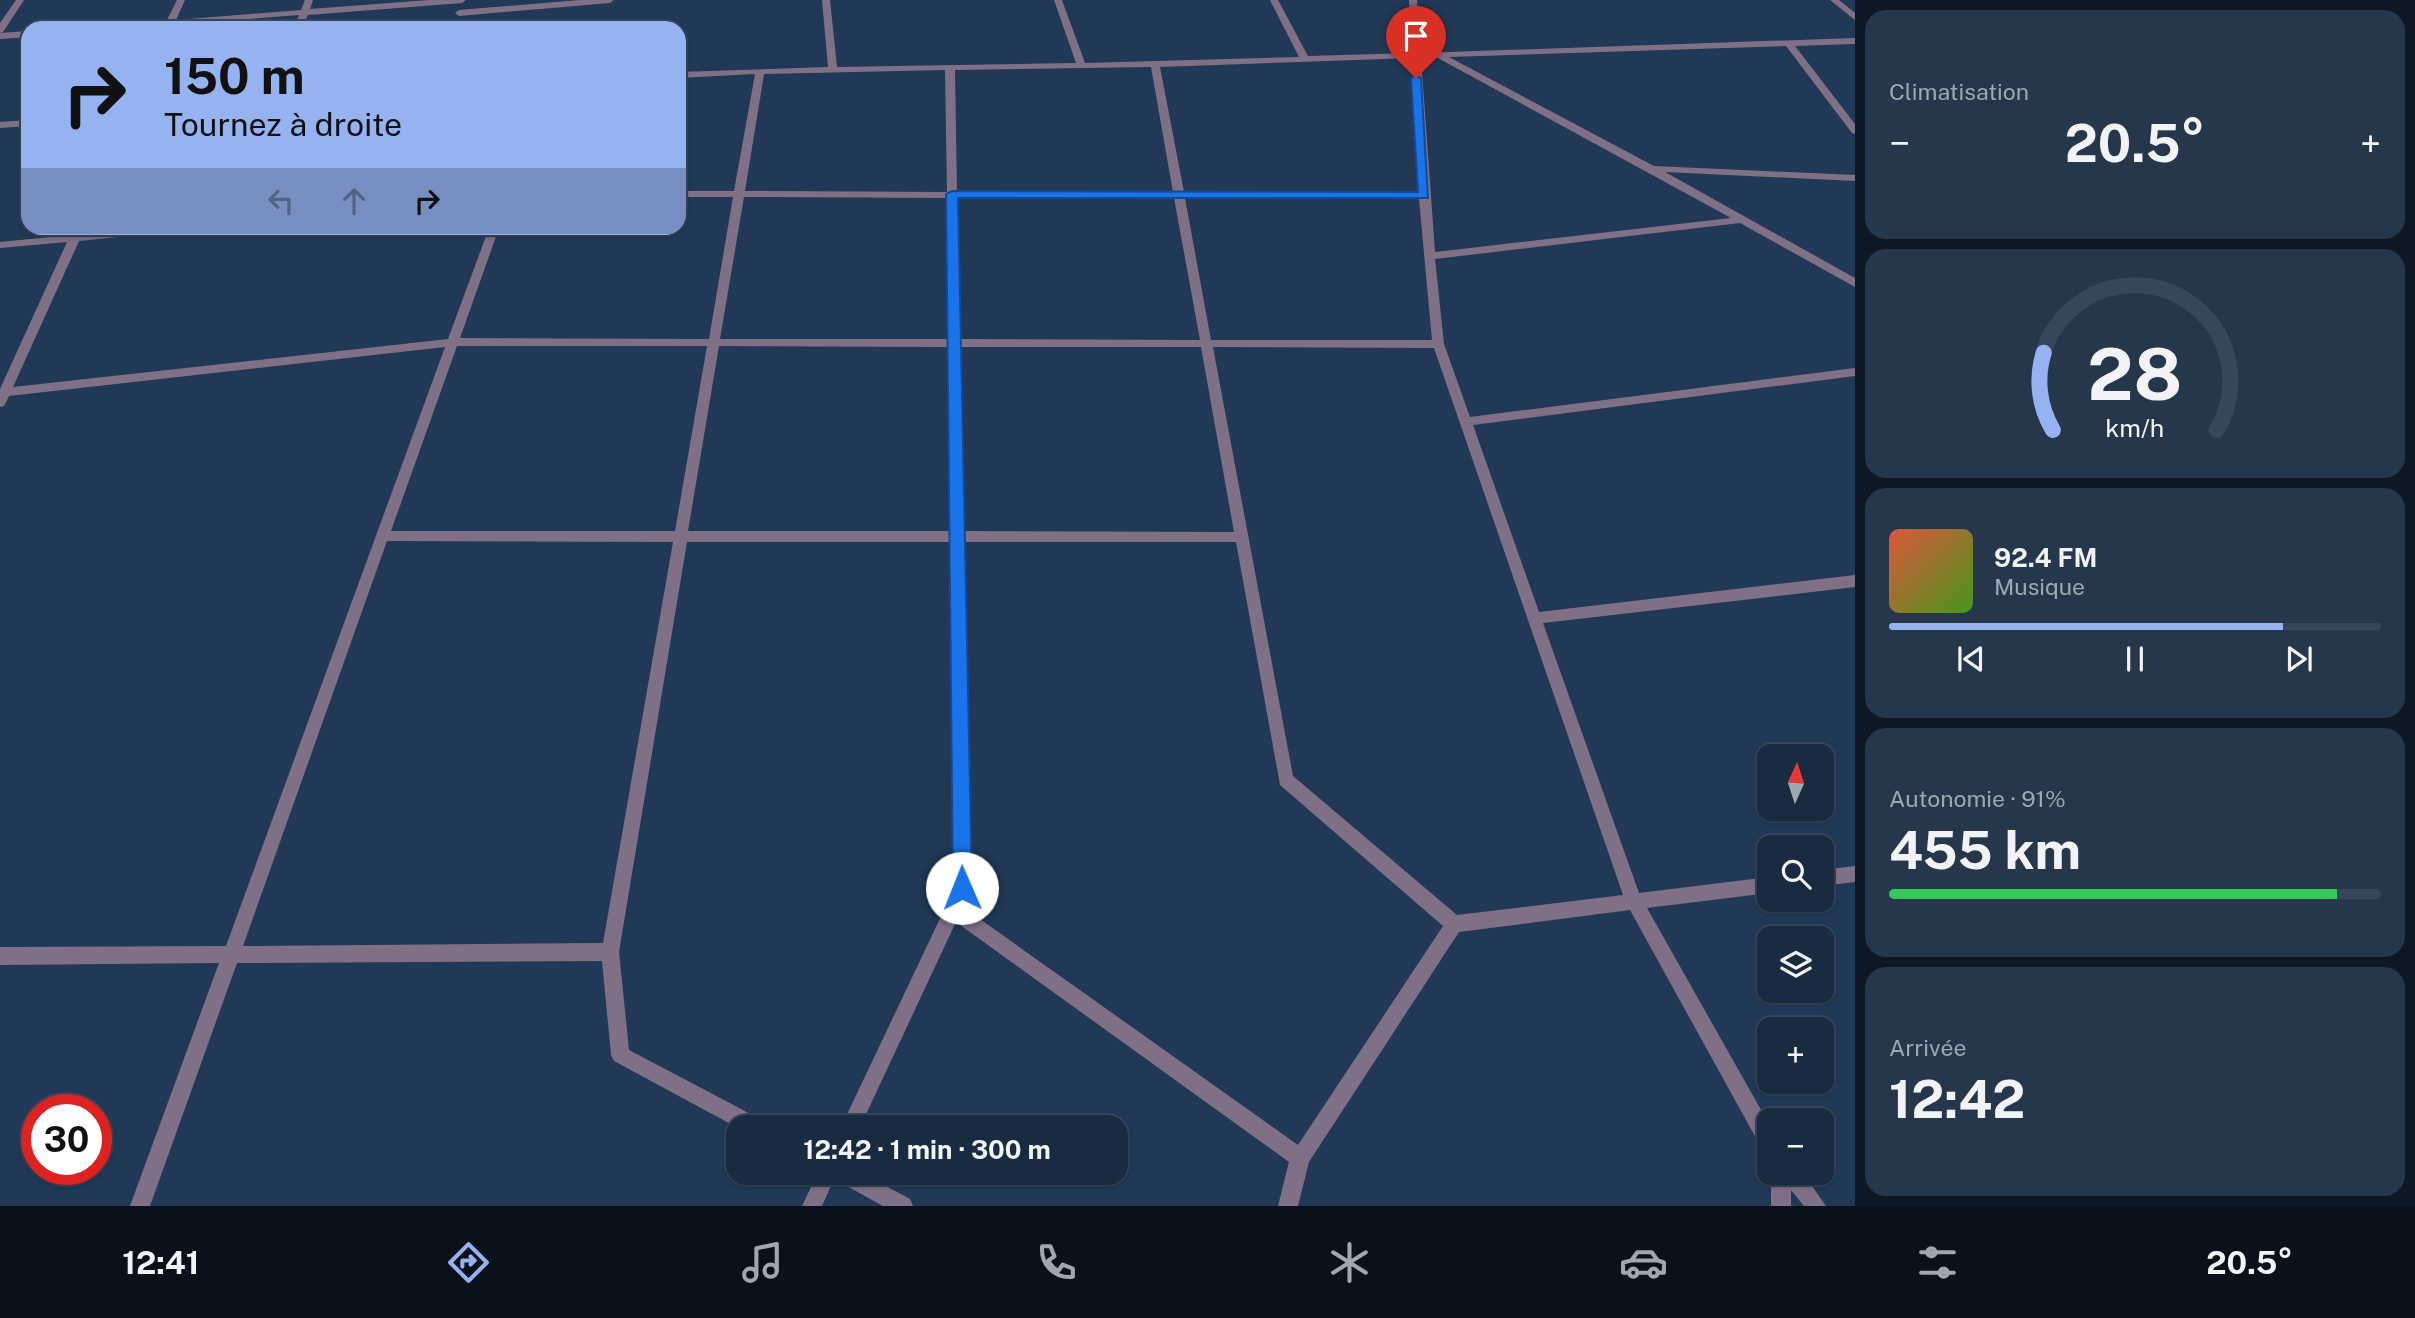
<!DOCTYPE html>
<html lang="fr">
<meta charset="utf-8">
<style>
:root{--surface:#192b41;--page:#26374c;--text:#f1f3f6;--muted:#9fa7b1;--line:#37475a;--accent:#95b2f1}
body{margin:0;font-family:"Public Sans",sans-serif;background:var(--page);color:var(--text);height:100vh;display:flex;flex-direction:column;font-size:26px;white-space:nowrap}
*{box-sizing:border-box;margin:0}
p{font-size:23px;color:var(--muted)}
.icon{flex:none;width:38px;height:38px;fill:none;stroke:currentColor;stroke-width:2;stroke-linecap:round;stroke-linejoin:round}
.map{position:relative;flex:1;overflow:hidden}
.side{display:flex;flex-direction:column;gap:10px;padding:10px;background:#0e1824;width:560px}
.side>*{flex:none}
.banner{position:absolute;left:21px;top:21px;width:665px;height:214px;border-radius:21px;box-shadow:0 2px 5px #0004,0 0 0 2px var(--line);background:#95b2f1;color:#111;overflow:hidden}
.needle{width:46px;rotate:3deg}
.buttons{position:absolute;left:1757px;top:744px;display:grid;gap:14px}
.buttons a{display:grid;place-items:center;width:77px;height:77px;border-radius:14px;background:var(--surface);box-shadow:0 2px 5px #0004,0 0 0 2px var(--line);font-size:35px}
.speed{position:absolute;left:21px;top:1094px;display:flex;gap:14px;font-size:35px;font-weight:700;text-align:center}
.speed>*{display:grid;place-content:center;width:91px;height:91px;border-radius:50%;background:var(--surface);box-shadow:0 2px 5px #0004,0 0 0 2px var(--line);line-height:1}
.speed .limit{border:10px solid #d22;background:#fff;color:#111}
.pin{position:absolute;display:grid;place-items:center;width:60px;height:60px;color:#fff;margin:-72px -30px;border-radius:50% 50% 50% 0;rotate:-45deg;box-shadow:0 0 7px #0007}
.pin .icon{rotate:45deg}
.me{position:absolute;width:77px;margin:-38px;rotate:359deg;stroke-linejoin:round;filter:drop-shadow(0 0 5px #0008)}
.turn{display:flex;align-items:center;gap:24px;height:147px;padding:0 28px;font-size:32px}
.turn .icon{width:91px;height:91px;stroke-width:2.5}
.turn b{display:block;font-size:49px;line-height:60px}
.lanes{display:flex;align-items:center;height:66px;padding:0 28px;background:#0003;justify-content:center;gap:35px;direction:ltr}
.lanes .off{opacity:.35}
.big{font-size:52px;font-weight:700;line-height:1.1}
.side .widget{flex:1;display:flex;flex-direction:column;justify-content:center;gap:10px;min-width:0;padding:0 24px;border-radius:21px;background:var(--page)}
.side .dial{align-items:center;gap:0}
.dial svg{height:182px;overflow:visible;fill:none;stroke:var(--line);stroke-width:7;stroke-linecap:round;text-anchor:middle}
.dial text{fill:var(--text);stroke:none}
.song{display:flex;align-items:center;gap:21px}
.cover{width:84px;height:84px;border-radius:10px;background:linear-gradient(135deg,hsl(10 70% 55%),hsl(100 70% 35%))}
.played{height:7px;border-radius:4px;background:linear-gradient(90deg,var(--accent) 80%,var(--line) 80%)}
.keys{display:flex;justify-content:space-around;direction:ltr}
.heat{display:flex;justify-content:space-between;align-items:center;font-size:38px;direction:ltr}
.charge{height:10px;border-radius:5px;background:linear-gradient(90deg,#34c759 91%,var(--line) 0)}
.trip{position:absolute;left:726px;top:1115px;width:402px;height:70px;border-radius:21px;background:var(--surface);box-shadow:0 2px 5px #0004,0 0 0 2px var(--line);font-weight:700;line-height:70px;text-align:center}
.tabs{display:flex;height:112px;justify-content:space-around;align-items:center;background:#0a111a;color:var(--muted)}
.tabs .icon{width:49px;height:49px}
.tabs .current{color:var(--accent)}
.tabs b{font-size:32px;color:var(--text)}
main{display:flex;flex:1;min-height:0}
.map>svg:first-child{display:block}
.lines{fill:none;stroke-linecap:round;stroke-linejoin:round}
.minor{fill:#7f7086;fill-rule:evenodd}
.route{fill:#1a73e8;stroke:#114b97;stroke-width:2}
</style>
<main>
<div class="map">
<svg width="1855" height="1206" viewBox="0 0 1855 1206">
<rect width="100%" height="100%" fill="#213957"/>
<g class="lines">
<!-- minor -->
<g class="minor">
<polygon points="16,0 24,0 3,32 0,33 0,23"/>
<polygon points="177,0 185,0 176,20 301,10 305,0 313,0 310,9 429,0 466,0 462,3 308,15 302,28 294,28 299,15 173,25 172,28 164,28 164,26 99,28 103,25 167,20"/>
<polygon points="580,0 614,0 610,3 459,16 455,13 459,10"/>
<path d="M 822,0 L 830,0 L 837,67 L 1076,63 L 1054,0 L 1062,0 L 1085,63 L 1299,57 L 1270,0 L 1278,0 L 1308,56 L 1411,53 L 1409,0 L 1417,0 L 1420,53 L 1855,38 L 1855,44 L 1795,46 L 1855,124 L 1855,134 L 1852,133 L 1786,46 L 1449,57 L 1654,166 L 1855,175 L 1855,181 L 1665,172 L 1855,278 L 1855,287 L 1740,223 L 1435,259 L 1444,344 L 1470,417 L 1855,368 L 1855,376 L 1473,425 L 1539,612 L 1855,575 L 1855,587 L 1543,623 L 1639,893 L 1769,877 L 1769,893 L 1647,908 L 1769,1124 L 1769,1151 L 1762,1149 L 1630,910 L 1459,932 L 1309,1162 L 1298,1206 L 1278,1206 L 1289,1162 L 956,922 L 860,1127 L 841,1127 L 955,887 L 951,542 L 687,542 L 619,952 L 629,1050 L 762,1120 L 764,1127 L 738,1128 L 614,1061 L 611,1055 L 602,961 L 237,963 L 150,1206 L 130,1206 L 219,963 L 0,965 L 0,947 L 226,946 L 445,347 L 9,396 L 4,406 L 0,407 L 0,389 L 67,242 L 0,248 L 0,242 L 71,235 L 74,228 L 84,228 L 82,234 L 147,228 L 181,228 L 176,231 L 79,241 L 13,387 L 448,339 L 489,228 L 499,228 L 460,338 L 709,339 L 733,197 L 679,197 L 679,191 L 734,191 L 755,74 L 679,78 L 679,72 L 828,67 ZM 1436,57 L 1731,218 L 1435,252 L 1421,58 ZM 1412,58 L 1419,193 L 1184,192 L 1160,67 ZM 1151,67 L 1173,192 L 957,192 L 955,70 ZM 945,70 L 947,192 L 745,191 L 764,74 ZM 744,197 L 947,198 L 949,339 L 720,339 ZM 957,198 L 1174,198 L 1200,340 L 960,339 ZM 1185,198 L 1419,199 L 1432,340 L 1211,340 ZM 457,346 L 707,346 L 675,531 L 391,531 ZM 719,346 L 949,347 L 951,531 L 688,531 ZM 960,347 L 1201,347 L 1234,532 L 964,531 ZM 1213,347 L 1434,348 L 1623,895 L 1457,915 L 1293,776 ZM 387,541 L 673,542 L 603,943 L 243,946 ZM 964,542 L 1236,542 L 1280,785 L 1443,926 L 1298,1145 L 963,907 L 971,888 Z"/>
<polygon points="1830,0 1839,0 1855,13 1855,20"/>
<polygon points="28,31 28,37 0,39 0,33"/>
<polygon points="28,120 28,126 0,128 0,122"/>
<polygon points="1855,866 1855,882 1822,886 1822,870"/>
<polygon points="818,1172 860,1172 910,1199 913,1206 883,1206 834,1179 822,1206 802,1206"/>
<polygon points="1771,1172 1802,1172 1826,1206 1804,1206 1791,1190 1791,1206 1771,1206"/>
</g>
</g>
<!-- route -->
<polygon class="route" points="1416,75 1421,78 1428,198 958,198 972,888 969,894 962,897 956,894 953,888 946,194 952,191 1418,192 1411,78"/>
</svg>
<div class="buttons">
<a><svg class="needle" viewBox="-14 -14 28 28"><path d="M0-13l5 13h-10z" fill="#e53935"/><path d="M0 13l5-13h-10z" fill="#9fa7b1"/></svg></a>
<a><svg class="icon" aria-label="search" viewBox="0 0 24 24"><circle cx="10" cy="10" r="6"/><path d="M15 15l6 6"/></svg></a>
<a><svg class="icon" aria-label="layers" viewBox="0 0 24 24"><path d="M12 4l9 5-9 5-9-5zM3 14l9 5 9-5"/></svg></a>
<a>+</a>
<a>−</a>
</div>
<div class="speed"><div class="limit">30</div></div>
<div class="pin" style="left:1416px;top:78px;background:#d93025"><svg class="icon" aria-label="arrive" viewBox="0 0 24 24"><path d="M6 21V4h12l-3 4 3 4H6"/></svg></div>
<svg class="me" style="left:962px;top:888px" viewBox="-20 -20 40 40"><circle r="19" fill="#fff"/><path d="M0-13L10 11 0 6-10 11z" fill="#1a73e8"/></svg>
<div class="trip">12:42 · 1 min · 300 m</div>
<div class="banner">
<div class="turn"><svg class="icon" aria-label="right" viewBox="0 0 24 24"><path d="M7 20v-9h11M14 6l5 5-5 5"/></svg><div><b>150 m</b>Tournez à droite</div></div>
<div class="lanes"><svg class="icon off" aria-label="left" viewBox="0 0 24 24"><path d="M17 20v-9H6M10 6l-5 5 5 5"/></svg><svg class="icon off" aria-label="ahead" viewBox="0 0 24 24"><path d="M12 20V5M6 11l6-6 6 6"/></svg><svg class="icon" aria-label="right" viewBox="0 0 24 24"><path d="M7 20v-9h11M14 6l5 5-5 5"/></svg></div>
</div>
</div>
<section class="side">
<div class="widget"><p>Climatisation</p>
<div class="heat"><a>−</a><b class="big">20.5°</b><a>+</a></div>
</div>
<div class="widget dial"><svg viewBox="0 0 100 80">
<path d="M14 69A42 42 0 1 1 86 69"/>
<path d="M14 69A42 42 0 0 1 10 35" stroke="#95b2f1"/>
<text x="50" y="56" font-size="32" font-weight="700">28</text>
<text x="50" y="72" font-size="11">km/h</text>
</svg></div>
<div class="widget">
<div class="song"><i class="cover"></i><div><b>92.4 FM</b><p>Musique</p></div></div>
<div class="played"></div>
<div class="keys"><svg class="icon" aria-label="previous" viewBox="0 0 24 24"><path d="M18 5L8 12l10 7zM5 5v14"/></svg><svg class="icon" aria-label="pause" viewBox="0 0 24 24"><path d="M8 5v14M16 5v14"/></svg><svg class="icon" aria-label="next" viewBox="0 0 24 24"><path d="M6 5l10 7-10 7zM19 5v14"/></svg></div>
</div>
<div class="widget"><p>Autonomie · 91%</p><b class="big">455 km</b><div class="charge"></div></div>
<div class="widget"><p>Arrivée</p><b class="big">12:42</b></div>
</section>
</main>
<nav class="tabs">
<b>12:41</b>
<svg class="icon current" aria-label="directions" viewBox="0 0 24 24"><path d="M12 3l9 9-9 9-9-9zM9 14v-3h6M13 9l2 2-2 2"/></svg>
<svg class="icon" aria-label="music" viewBox="0 0 24 24"><path d="M9 18V5l10-2v13"/><circle cx="6" cy="18" r="3"/><circle cx="16" cy="16" r="3"/></svg>
<svg class="icon" aria-label="phone" viewBox="0 0 24 24"><path d="M5 4h4l2 5-3 2q2 4 5 5l2-3 5 2v4C11 20 4 13 5 4z"/></svg>
<svg class="icon" aria-label="climate" viewBox="0 0 24 24"><path d="M12 3v18M4 7l16 10M4 17L20 7"/></svg>
<svg class="icon" aria-label="car" viewBox="0 0 24 24"><path d="M5 17H2v-5l4-1 3-4h7l3 4 3 1v5h-3M9 17h6M6 11h13"/><circle cx="7" cy="17" r="2"/><circle cx="17" cy="17" r="2"/></svg>
<svg class="icon" aria-label="filters" viewBox="0 0 24 24"><path d="M4 7h16M4 17h16"/><circle cx="9" cy="7" r="2"/><circle cx="15" cy="17" r="2"/></svg>
<b>20.5°</b>
</nav>
